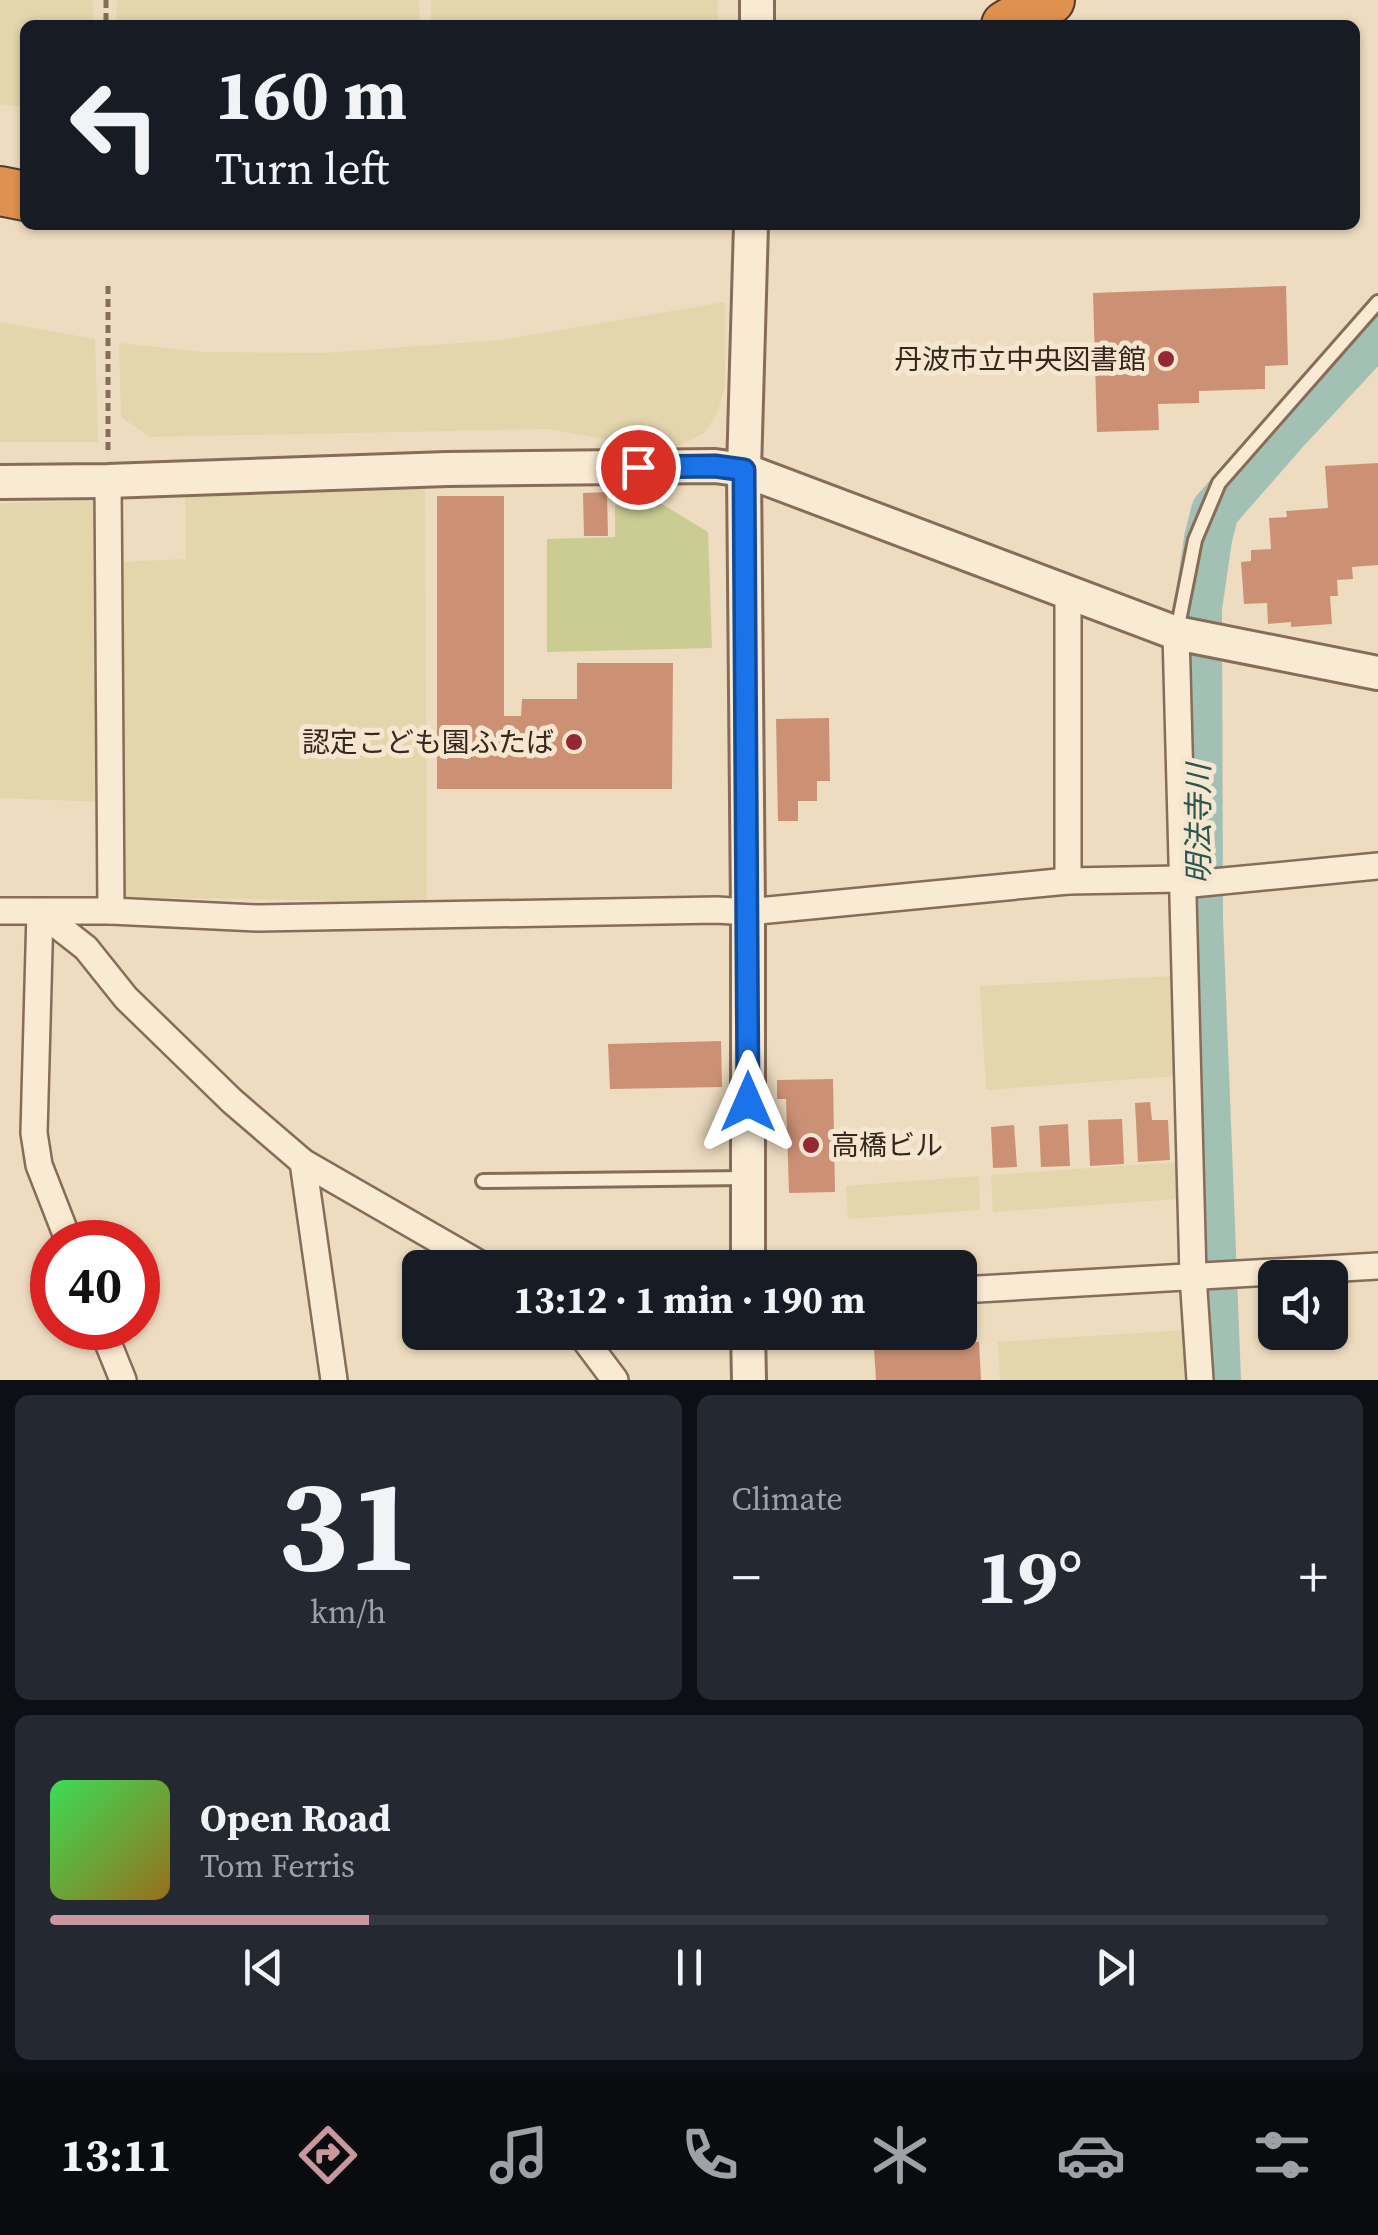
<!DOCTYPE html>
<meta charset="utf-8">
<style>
:root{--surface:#171b24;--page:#242831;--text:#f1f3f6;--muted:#9ea1a6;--line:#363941;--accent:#c8989e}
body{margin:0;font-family:"Source Serif 4","Noto Sans JP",serif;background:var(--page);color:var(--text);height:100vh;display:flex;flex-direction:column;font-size:38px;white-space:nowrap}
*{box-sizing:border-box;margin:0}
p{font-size:32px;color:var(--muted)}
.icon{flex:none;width:55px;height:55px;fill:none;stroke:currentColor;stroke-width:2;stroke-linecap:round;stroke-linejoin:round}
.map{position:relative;height:1380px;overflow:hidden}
.details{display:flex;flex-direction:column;gap:15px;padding:15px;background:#0d0f14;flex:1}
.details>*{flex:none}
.top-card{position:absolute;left:20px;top:20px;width:1340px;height:210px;border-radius:15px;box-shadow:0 2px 8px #0004;background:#171b24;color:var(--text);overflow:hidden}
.fabs{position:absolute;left:1258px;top:1260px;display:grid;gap:20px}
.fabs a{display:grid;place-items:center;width:90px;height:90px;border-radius:15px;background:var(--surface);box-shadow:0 2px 8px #0004;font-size:50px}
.speed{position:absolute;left:30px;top:1220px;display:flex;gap:20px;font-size:50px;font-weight:700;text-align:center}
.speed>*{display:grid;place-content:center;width:130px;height:130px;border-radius:50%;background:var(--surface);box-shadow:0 2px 8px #0004;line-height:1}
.speed .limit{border:15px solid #d22;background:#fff;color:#111}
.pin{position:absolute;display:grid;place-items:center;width:85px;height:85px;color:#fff;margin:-42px;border:5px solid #fff;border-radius:50%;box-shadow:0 2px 10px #0007}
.me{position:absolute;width:110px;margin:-55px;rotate:0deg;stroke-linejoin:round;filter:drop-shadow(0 0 8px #0008)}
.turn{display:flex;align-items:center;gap:35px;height:210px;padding:0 30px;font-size:45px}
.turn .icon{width:130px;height:130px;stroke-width:2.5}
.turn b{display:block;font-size:70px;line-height:85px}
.big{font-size:75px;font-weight:700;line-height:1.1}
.details .card{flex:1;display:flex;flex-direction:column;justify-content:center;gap:15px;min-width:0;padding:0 35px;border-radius:15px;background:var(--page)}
.details .dial{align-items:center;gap:0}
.dial b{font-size:130px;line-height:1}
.song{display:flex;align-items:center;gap:30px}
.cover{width:120px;height:120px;border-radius:15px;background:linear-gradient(135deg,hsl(130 70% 55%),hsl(40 70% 35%))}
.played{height:10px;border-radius:5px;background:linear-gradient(90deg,var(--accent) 25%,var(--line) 25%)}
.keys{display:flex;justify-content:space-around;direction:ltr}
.heat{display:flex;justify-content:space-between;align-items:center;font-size:55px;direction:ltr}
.details .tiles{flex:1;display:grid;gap:15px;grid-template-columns:1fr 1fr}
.card:last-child{grid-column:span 2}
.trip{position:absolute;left:402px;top:1250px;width:575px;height:100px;border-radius:15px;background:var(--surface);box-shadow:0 2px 8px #0004;font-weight:700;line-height:100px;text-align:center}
.tabs{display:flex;height:160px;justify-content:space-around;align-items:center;background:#090b0e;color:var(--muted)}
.tabs .icon{width:70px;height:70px}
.tabs .on{color:var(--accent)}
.tabs b{font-size:45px;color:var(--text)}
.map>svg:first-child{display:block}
.farmland{fill:#e3d6ad}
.green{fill:#cacc94}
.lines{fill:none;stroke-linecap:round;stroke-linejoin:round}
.river{stroke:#a3c0b5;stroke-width:48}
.building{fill:#cc9175}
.service-casing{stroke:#876c58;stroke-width:18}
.minor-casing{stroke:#876c58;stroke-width:30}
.tertiary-casing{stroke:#876c58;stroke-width:38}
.motorway-casing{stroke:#543b2c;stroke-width:52}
.path{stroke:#876c58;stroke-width:5;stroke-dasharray:8 5;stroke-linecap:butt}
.service{stroke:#f9ead3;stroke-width:12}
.minor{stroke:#f9ead3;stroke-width:25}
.tertiary{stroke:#f9ead3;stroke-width:32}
.motorway{stroke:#df924f;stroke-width:48}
.route-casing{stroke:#114b97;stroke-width:25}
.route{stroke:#1a73e8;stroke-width:18}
.poi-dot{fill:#962833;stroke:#f5e7cf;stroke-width:4}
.labels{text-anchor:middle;stroke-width:10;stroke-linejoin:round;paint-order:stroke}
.poi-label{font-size:28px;fill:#36261c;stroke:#f5e7cf;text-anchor:end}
.water-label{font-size:30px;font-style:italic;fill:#2b564f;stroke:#f5e7cf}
</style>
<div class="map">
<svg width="1378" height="1380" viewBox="0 0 1378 1380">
<rect width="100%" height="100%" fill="#eedcc0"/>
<!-- farmland -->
<g class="farmland">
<polygon points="0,0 93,0 93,25 25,25 25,108 0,104"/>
<polygon points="117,0 419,0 420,25 116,25"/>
<polygon points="431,0 718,0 717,25 431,25"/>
<polygon points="725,302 725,386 717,414 704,433 679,446 634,445 548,429 150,437 121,417 119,343 205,352 324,353 500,340"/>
<polygon points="0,322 95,339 98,442 0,442"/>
<polygon points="425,485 427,902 121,897 119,562 186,559 185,494"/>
<polygon points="100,501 104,802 0,798 0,503"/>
<polygon points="1174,976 1176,1076 986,1090 980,986"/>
<polygon points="1177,1162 1179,1199 993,1212 991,1175"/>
<polygon points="979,1176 980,1210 848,1219 846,1186"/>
<polygon points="1186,1330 1189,1380 1000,1380 998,1342"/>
</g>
<!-- green -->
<polygon class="green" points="662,504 708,532 712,648 547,652 547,539 615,537 615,505"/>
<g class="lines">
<!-- river -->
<polyline class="river" points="1217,1380 1199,919 1198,608 1208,539 1215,511 1285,431 1378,331"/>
</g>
<!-- building -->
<g class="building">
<polygon points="1286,286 1288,365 1265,366 1265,389 1199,391 1199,403 1158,404 1159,430 1097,432 1093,293"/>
<polygon points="1378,463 1378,565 1352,567 1353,579 1337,580 1338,596 1330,596 1332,624 1291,627 1291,622 1268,624 1267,603 1244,604 1241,562 1251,561 1251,550 1271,549 1269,518 1287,517 1286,511 1328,508 1325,466"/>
<polygon points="607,492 608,536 584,536 583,493"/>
<polygon points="437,496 504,496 504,716 521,716 522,699 577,699 577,663 673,663 672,789 437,789"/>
<polygon points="829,718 830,781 817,781 817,801 798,801 798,821 778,821 776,719"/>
<polygon points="721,1041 722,1087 610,1089 608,1044"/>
<polygon points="833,1079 835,1192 789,1193 786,1099 777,1099 777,1080"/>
<polygon points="1150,1102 1152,1120 1168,1120 1170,1160 1138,1162 1135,1103"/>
<polygon points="1122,1119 1124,1164 1090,1166 1088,1120"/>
<polygon points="1068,1124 1070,1166 1041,1167 1039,1126"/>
<polygon points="1014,1125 1017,1167 993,1168 991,1127"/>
<polygon points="979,1342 981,1380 876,1380 874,1348"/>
</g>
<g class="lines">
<!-- service casing -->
<g class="service-casing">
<g id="service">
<polyline points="1177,631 1195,540 1219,483 1378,302"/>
<polyline points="483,1181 745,1178"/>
</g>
</g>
<!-- minor casing -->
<g class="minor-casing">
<g id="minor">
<polyline points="108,481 111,911 258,918 717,910 748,912 1068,881 1181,879 1192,884 1378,866"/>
<polyline points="1068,594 1068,881"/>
<polyline points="1176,633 1193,1276 1200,1380"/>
<polyline points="0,911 111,911"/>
<polyline points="40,912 86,948 126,998 232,1101 303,1162 487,1268"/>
<polyline points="40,912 34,1133 39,1165 69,1242"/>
<polyline points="303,1162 334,1380"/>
<polyline points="960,1290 1378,1266"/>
<polyline points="102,1328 123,1380"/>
<polyline points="579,1332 615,1380"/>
</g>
</g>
<!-- tertiary casing -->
<g class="tertiary-casing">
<g id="tertiary">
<polyline points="757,25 757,0"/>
<polyline points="0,482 108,481 447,469 715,466 744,470 1176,633 1378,673"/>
<polyline points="748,1268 748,912 744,470 751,225"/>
<polyline points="748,1332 749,1380"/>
</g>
</g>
<!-- motorway casing -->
<g class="motorway-casing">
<g id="motorway">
<polyline points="1006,25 1050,0"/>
<polyline points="0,191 25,196"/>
</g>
</g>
<!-- path -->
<g class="path">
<polyline points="106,0 106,25"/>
<polyline points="108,286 108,453"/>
</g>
<!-- service -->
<use href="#service" class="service"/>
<!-- minor -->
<use href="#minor" class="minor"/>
<!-- tertiary -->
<use href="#tertiary" class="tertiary"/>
<!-- motorway -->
<use href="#motorway" class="motorway"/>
</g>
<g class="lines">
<!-- route casing -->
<g class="route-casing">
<polyline id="route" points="638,467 715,466 744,470 748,1102"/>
</g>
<!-- route -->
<use href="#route" class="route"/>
</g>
<!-- markers -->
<g class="poi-dot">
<circle cx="1166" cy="359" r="10"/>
<circle cx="574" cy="742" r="10"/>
<circle cx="811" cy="1145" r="10"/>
</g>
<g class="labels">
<!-- poi labels -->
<g class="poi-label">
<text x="1146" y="369">丹波市立中央図書館</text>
<text x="554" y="752">認定こども園ふたば</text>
<text x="831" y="1155" text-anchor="start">高橋ビル</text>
</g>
<!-- water labels -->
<g class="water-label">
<text transform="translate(1199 824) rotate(-90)" y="10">明法寺川</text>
</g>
</g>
</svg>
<div class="fabs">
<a><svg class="icon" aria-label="sound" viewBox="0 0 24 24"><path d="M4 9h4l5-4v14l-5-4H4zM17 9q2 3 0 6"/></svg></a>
</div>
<div class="speed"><div class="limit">40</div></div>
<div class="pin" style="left:638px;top:467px;background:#d93025"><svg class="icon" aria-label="arrive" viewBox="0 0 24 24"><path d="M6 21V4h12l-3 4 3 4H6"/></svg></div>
<svg class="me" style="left:748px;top:1102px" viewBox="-20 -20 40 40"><path d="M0-17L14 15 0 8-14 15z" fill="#1a73e8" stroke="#fff" stroke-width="4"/></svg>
<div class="trip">13:12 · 1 min · 190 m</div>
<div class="top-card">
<div class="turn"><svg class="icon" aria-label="left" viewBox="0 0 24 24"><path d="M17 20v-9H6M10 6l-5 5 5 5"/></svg><div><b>160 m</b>Turn left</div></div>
</div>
</div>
<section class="details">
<div class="tiles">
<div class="card dial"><b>31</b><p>km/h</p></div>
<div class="card"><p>Climate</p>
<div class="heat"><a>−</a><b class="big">19°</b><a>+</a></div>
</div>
<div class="card">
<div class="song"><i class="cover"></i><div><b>Open Road</b><p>Tom Ferris</p></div></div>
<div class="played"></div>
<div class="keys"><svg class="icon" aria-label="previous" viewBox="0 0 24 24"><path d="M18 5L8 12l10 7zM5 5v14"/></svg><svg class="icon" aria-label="pause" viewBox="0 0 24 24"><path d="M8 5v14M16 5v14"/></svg><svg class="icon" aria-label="next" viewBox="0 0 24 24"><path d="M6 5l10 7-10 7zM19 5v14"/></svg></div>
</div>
</div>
</section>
<nav class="tabs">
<b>13:11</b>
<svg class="icon on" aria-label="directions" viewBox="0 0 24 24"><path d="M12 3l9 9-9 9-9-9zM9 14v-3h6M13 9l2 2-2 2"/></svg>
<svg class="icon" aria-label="music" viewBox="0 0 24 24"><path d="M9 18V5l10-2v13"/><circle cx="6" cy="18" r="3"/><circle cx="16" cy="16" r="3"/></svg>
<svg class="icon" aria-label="phone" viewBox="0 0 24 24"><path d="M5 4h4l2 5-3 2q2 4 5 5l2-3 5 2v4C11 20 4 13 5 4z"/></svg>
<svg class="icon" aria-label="climate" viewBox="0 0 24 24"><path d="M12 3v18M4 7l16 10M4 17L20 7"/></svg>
<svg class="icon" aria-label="car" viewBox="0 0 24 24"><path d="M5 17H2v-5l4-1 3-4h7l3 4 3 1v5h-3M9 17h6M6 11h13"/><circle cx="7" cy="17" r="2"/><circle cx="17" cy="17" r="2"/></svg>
<svg class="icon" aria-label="filters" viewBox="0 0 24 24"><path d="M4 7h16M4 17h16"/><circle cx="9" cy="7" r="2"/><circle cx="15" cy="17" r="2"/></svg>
</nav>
